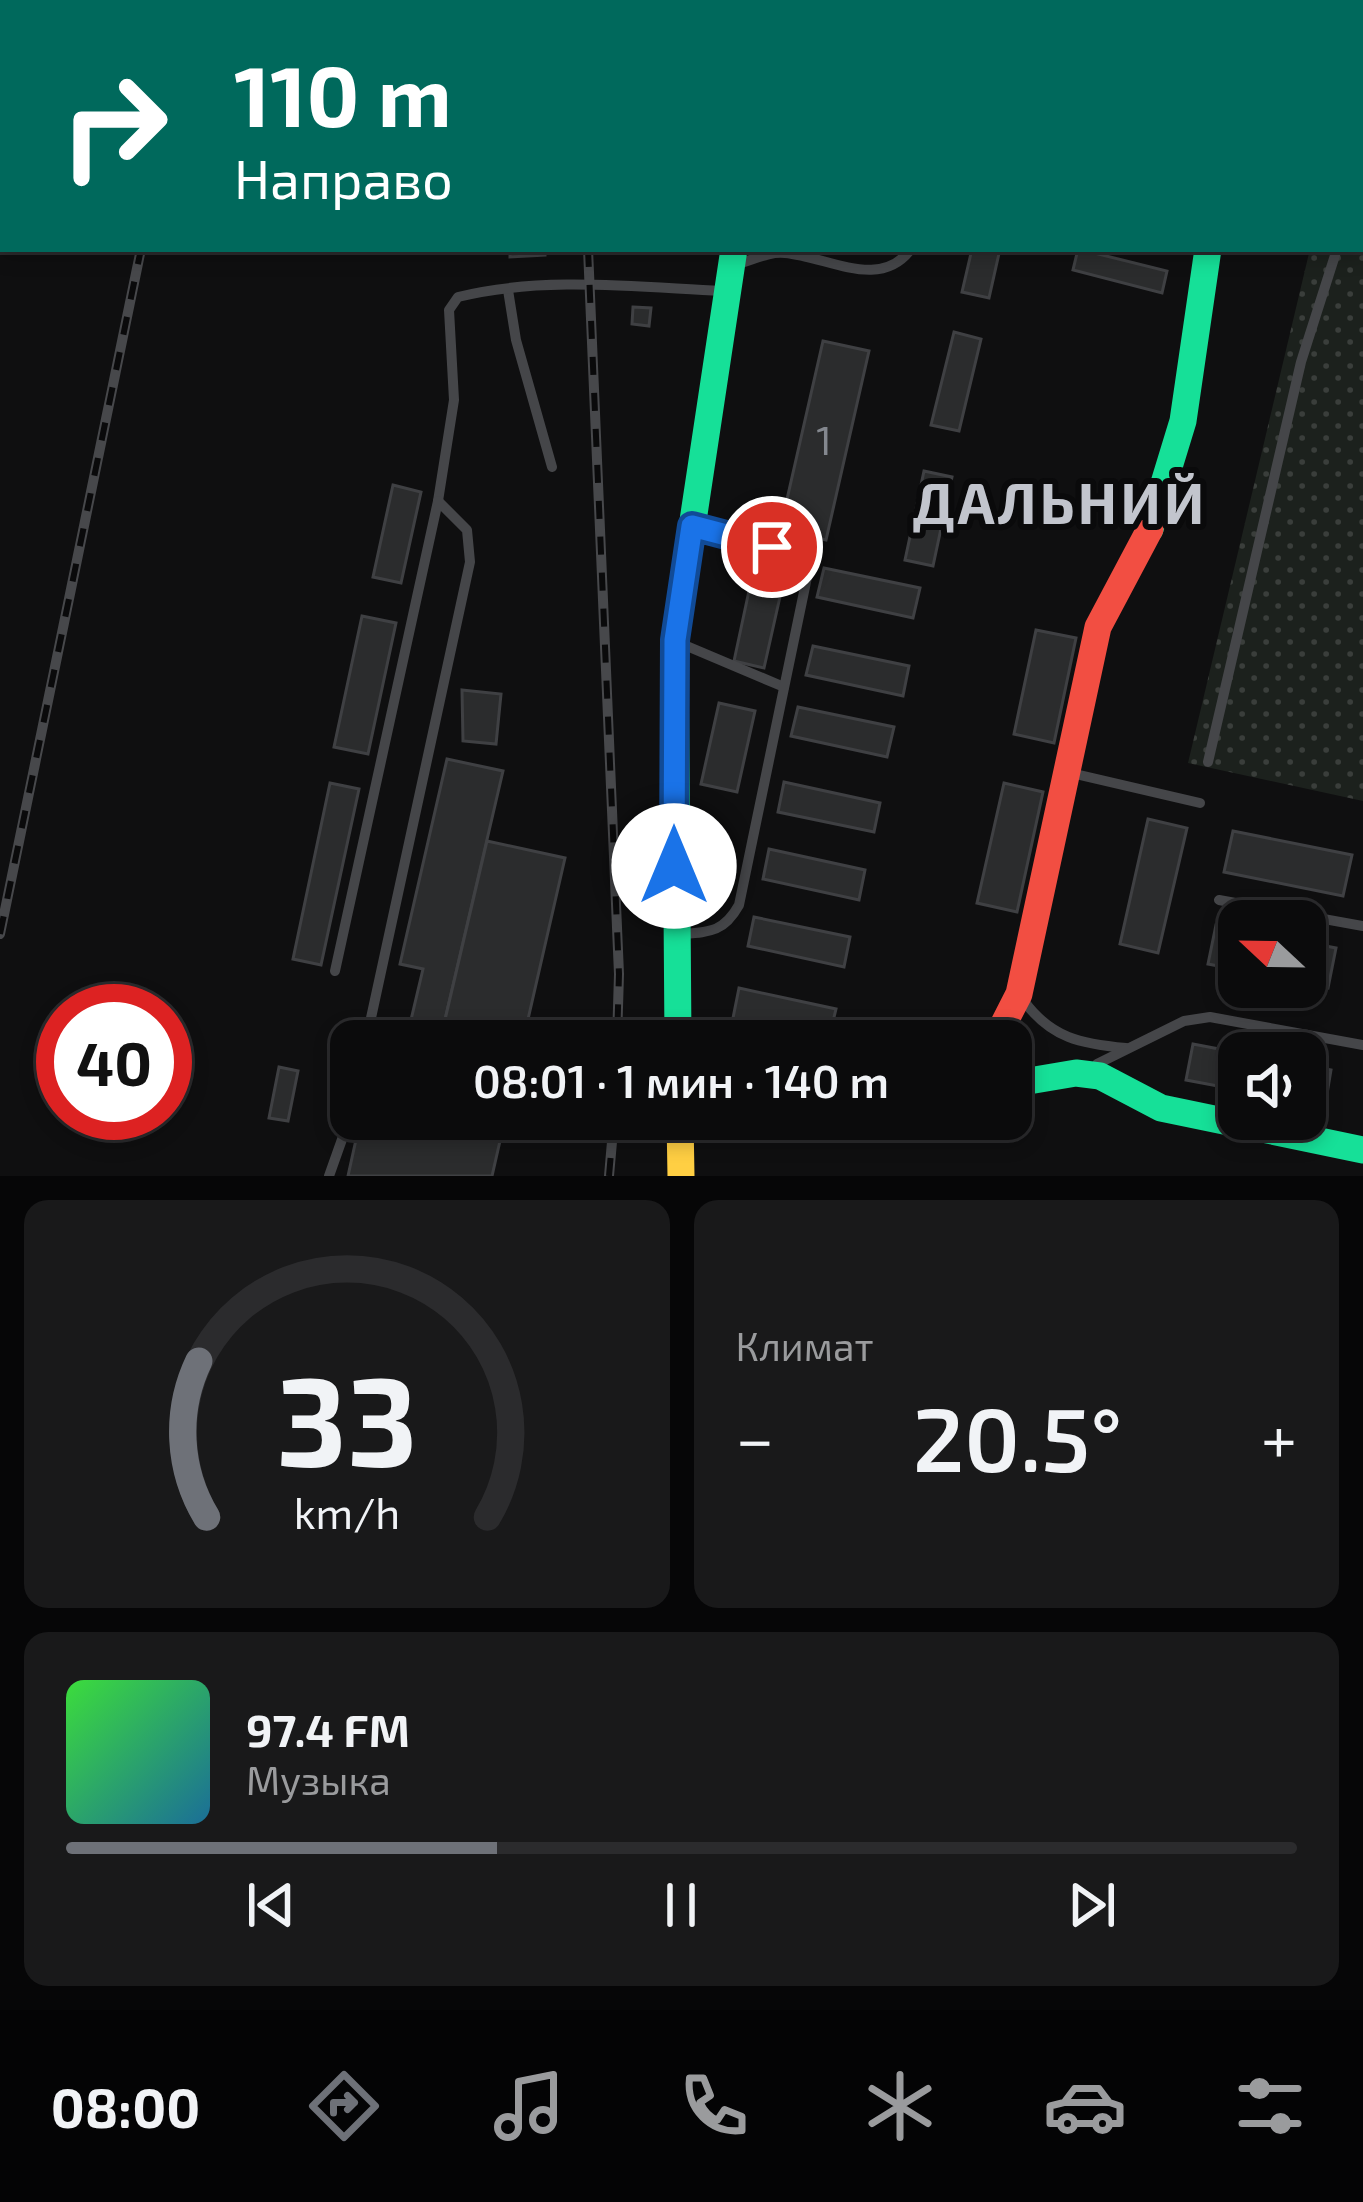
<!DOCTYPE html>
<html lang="ru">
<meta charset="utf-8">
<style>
:root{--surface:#0b0b0c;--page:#19191a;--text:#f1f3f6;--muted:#9a9b9d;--line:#2b2b2d;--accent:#6e7178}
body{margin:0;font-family:"Exo 2",sans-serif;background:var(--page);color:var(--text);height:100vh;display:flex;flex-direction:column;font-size:45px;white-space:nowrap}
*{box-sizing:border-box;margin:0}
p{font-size:39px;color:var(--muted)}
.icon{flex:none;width:66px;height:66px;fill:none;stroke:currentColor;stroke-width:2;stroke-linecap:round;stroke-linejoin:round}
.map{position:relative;height:1176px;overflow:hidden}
.side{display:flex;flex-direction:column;gap:24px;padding:24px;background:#060607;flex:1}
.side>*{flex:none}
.top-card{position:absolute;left:0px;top:0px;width:1365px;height:252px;box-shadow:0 6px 18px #0003,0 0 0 3px var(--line);background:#00695c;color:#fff;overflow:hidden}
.needle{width:78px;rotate:292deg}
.controls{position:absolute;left:1218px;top:900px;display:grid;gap:24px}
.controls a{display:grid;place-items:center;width:108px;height:108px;border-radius:24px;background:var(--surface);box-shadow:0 6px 18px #0003,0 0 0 3px var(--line);font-size:60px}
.speed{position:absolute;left:36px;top:984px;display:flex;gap:24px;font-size:60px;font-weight:700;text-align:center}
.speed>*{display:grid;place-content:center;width:156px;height:156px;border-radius:50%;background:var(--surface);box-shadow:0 6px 18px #0003,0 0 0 3px var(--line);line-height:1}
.speed .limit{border:18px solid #d22;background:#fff;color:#111}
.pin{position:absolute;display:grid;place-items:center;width:102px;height:102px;color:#fff;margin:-51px;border:6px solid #fff;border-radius:50%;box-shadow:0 3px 12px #0007}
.me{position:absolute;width:132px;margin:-66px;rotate:0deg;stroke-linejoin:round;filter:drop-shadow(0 0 9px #0008)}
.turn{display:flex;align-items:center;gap:42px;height:252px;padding:0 36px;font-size:54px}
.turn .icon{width:156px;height:156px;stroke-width:2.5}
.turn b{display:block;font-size:84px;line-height:102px}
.big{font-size:90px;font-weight:600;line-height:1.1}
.side .widget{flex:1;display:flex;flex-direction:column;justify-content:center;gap:18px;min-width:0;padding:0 42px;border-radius:24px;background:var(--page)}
.side .dial{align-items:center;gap:0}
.dial svg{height:312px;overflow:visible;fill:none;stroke:var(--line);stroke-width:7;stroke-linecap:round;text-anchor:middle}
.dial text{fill:var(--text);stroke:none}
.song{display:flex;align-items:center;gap:36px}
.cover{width:144px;height:144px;border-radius:18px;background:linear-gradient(135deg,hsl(120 70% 55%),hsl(200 70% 35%))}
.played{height:12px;border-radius:6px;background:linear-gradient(90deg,var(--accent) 35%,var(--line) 35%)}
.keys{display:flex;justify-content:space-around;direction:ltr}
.heat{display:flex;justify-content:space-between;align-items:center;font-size:66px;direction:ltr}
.side .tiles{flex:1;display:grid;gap:24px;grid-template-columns:1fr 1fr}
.widget:last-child{grid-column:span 2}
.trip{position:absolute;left:330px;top:1020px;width:702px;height:120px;border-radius:24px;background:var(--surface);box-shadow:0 6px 18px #0003,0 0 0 3px var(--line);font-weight:600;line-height:120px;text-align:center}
.menu{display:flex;height:192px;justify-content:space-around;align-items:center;background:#040405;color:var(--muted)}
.menu .icon{width:84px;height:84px}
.menu .on{color:var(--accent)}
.menu b{font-size:54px;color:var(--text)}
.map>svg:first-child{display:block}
.grass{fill:url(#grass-dots)}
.building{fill:#2b2c2d;stroke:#3f4043;stroke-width:3}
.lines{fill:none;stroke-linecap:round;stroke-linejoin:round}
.lane{stroke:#454649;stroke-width:10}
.street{stroke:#454649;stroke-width:21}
.fast{stroke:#16e098;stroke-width:27}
.slow{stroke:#ffcf43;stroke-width:27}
.jam{stroke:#f24e42;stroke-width:27}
.rail-casing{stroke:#47484b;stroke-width:10}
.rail{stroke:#0a0a0b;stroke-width:6;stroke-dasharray:18;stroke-linecap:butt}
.route-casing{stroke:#114b97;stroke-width:30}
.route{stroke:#1a73e8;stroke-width:21}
.labels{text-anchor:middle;stroke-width:12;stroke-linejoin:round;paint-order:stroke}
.number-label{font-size:39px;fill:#84888f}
.district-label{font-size:57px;font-weight:bold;letter-spacing:3px;fill:#c2c5cd;stroke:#0a0a0b}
</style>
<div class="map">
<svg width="1363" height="1176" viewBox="0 0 1363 1176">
<defs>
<pattern id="grass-dots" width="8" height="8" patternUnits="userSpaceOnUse" patternTransform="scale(3)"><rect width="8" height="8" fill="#1c211d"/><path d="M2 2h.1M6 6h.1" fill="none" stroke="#3a3e3b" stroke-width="1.8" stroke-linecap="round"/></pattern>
</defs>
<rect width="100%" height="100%" fill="#0f0f10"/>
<!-- grass -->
<polygon class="grass" points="1363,23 1363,801 1188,763 1310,249 1362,249"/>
<!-- building -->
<g class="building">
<polygon points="1134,0 1236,0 1249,3 1133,3"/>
<polygon points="510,249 545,249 545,255 510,257"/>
<polygon points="972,249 1000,249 989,298 962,292"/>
<polygon points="1078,249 1167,271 1162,293 1073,270"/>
<polygon points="633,307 651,308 649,326 632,324"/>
<polygon points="954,332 981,339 959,431 931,425"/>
<polygon points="823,341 869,351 826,540 780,530"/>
<polygon points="924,471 952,477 933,566 905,560"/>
<polygon points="393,485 421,492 401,583 373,577"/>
<polygon points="824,568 920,588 913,618 817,597"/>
<polygon points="753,572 784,579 764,668 734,661"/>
<polygon points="362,616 396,623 368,754 334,747"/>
<polygon points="1036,630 1076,638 1054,743 1014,734"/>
<polygon points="813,646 909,666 903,696 806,675"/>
<polygon points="462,690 501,694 496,744 463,741"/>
<polygon points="719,703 755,711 737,792 701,784"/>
<polygon points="798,707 894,727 887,757 791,736"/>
<polygon points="447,759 503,771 440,1041 406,1041 423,969 400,964"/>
<polygon points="784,782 880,803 874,832 778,812"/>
<polygon points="330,783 359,789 321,965 293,959"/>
<polygon points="1004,783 1043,792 1017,912 977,903"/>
<polygon points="1148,819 1187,828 1158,953 1120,944"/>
<polygon points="1233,831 1352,855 1343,896 1224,872"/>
<polygon points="727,835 728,881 706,881 705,836"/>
<polygon points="487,841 565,858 523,1041 440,1041"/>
<polygon points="769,849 865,870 859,900 763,879"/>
<polygon points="754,917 850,937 844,967 748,946"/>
<polygon points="1216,925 1239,929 1239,970 1208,964"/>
<polygon points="1305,942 1336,948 1328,988 1305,984"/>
<polygon points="739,988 836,1009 829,1038 733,1018"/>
<polygon points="1193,1044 1240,1053 1239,1090 1186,1080"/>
<polygon points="1305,1065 1331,1070 1325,1106 1305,1102"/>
<polygon points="279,1067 298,1071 288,1121 269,1118"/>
<polygon points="388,1119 422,1119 418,1140 385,1132"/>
<polygon points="422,1119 505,1119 492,1176 348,1176 359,1126 418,1140"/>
</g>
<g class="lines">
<!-- lane -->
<g class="lane">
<polyline points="1362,170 1363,166"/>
<path d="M 738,264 C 753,260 770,251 785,253 C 829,257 880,291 911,249"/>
<polyline points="508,290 516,340 552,467"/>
<polyline points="682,644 784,687"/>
<polyline points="1208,762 1301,362 1337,249"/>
<polyline points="1071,773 1200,803"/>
<polyline points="1219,900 1363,926"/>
<path d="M 681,934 C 710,932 724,932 739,905 L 811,558 L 696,527"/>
<path d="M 335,971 L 438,501 L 454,400 L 449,310 L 458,297 C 542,276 636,287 721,291"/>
<path d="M 1024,1001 C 1051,1038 1081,1044 1126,1048"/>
<polyline points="366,1041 470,562 467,530 438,501"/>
<polyline points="1097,1064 1184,1021 1210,1017 1363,1045"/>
<polyline points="329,1176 351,1114"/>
</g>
<!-- street -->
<polyline class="street" points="788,3 789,0"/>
<!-- fast -->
<g class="fast">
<polyline points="1150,529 1183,421 1208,249"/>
<polyline points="678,1041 675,640 734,249"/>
<polyline points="1011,1084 1076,1073 1100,1076 1161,1108 1363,1150"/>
</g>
<!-- slow -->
<polyline class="slow" points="680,1119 681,1176"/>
<!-- jam -->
<polyline class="jam" points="995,1041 1019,994 1098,627 1150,529"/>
<!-- rail casing -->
<g class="rail-casing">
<g id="rail">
<polyline points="579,0 579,3"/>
<polyline points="174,3 175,0"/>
<polyline points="588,249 619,974 617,1041"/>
<polyline points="0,934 141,249"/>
<polyline points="609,1176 614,1119"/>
</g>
</g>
<!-- rail -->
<use href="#rail" class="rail"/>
</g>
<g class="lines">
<!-- route casing -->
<g class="route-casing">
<polyline id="route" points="674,866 675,640 692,526 772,547"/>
</g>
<!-- route -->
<use href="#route" class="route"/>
</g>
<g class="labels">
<!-- number labels -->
<g class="number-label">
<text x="824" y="455">1</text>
</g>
<!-- district labels -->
<g class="district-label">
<text x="1060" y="524">ДАЛЬНИЙ</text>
</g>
</g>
</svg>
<div class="controls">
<a><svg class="needle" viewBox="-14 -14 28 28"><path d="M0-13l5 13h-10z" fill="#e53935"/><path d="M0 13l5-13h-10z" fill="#9a9b9d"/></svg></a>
<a><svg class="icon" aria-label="sound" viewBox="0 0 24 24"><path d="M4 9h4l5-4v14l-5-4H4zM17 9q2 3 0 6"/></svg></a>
</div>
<div class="speed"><div class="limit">40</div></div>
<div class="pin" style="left:772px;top:547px;background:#d93025"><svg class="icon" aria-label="arrive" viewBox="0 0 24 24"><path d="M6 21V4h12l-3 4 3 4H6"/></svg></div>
<svg class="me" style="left:674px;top:866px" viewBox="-20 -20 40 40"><circle r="19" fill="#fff"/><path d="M0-13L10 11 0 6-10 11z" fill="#1a73e8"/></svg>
<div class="trip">08:01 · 1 мин · 140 m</div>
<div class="top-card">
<div class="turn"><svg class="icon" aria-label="right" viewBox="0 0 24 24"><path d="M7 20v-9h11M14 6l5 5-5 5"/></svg><div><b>110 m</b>Направо</div></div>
</div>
</div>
<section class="side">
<div class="tiles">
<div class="widget dial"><svg viewBox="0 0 100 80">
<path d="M14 69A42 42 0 1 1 86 69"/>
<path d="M14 69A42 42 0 0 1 12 29" stroke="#6e7178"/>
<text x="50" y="56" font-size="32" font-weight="700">33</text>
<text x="50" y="72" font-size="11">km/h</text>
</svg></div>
<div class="widget"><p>Климат</p>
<div class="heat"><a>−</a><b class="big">20.5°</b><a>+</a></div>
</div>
<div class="widget">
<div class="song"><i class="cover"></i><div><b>97.4 FM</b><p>Музыка</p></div></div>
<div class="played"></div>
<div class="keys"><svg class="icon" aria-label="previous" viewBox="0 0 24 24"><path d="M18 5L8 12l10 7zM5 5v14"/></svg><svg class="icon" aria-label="pause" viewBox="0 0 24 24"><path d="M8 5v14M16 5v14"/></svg><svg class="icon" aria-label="next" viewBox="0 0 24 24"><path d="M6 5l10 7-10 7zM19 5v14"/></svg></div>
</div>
</div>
</section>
<nav class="menu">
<b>08:00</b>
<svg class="icon on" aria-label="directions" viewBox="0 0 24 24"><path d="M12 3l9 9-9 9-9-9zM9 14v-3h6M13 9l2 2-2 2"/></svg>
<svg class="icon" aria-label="music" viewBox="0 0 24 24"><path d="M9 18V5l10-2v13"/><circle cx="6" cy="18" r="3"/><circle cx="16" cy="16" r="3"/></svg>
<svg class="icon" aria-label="phone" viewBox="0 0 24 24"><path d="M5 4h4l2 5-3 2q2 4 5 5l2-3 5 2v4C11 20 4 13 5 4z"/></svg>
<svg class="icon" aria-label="climate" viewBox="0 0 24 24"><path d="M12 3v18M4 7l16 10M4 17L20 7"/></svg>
<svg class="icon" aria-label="car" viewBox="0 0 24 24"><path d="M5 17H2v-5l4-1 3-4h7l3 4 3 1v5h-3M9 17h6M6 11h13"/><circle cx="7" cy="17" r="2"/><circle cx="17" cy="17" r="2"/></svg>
<svg class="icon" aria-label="filters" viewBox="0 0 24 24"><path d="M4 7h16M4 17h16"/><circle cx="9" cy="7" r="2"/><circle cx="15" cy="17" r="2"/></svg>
</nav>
